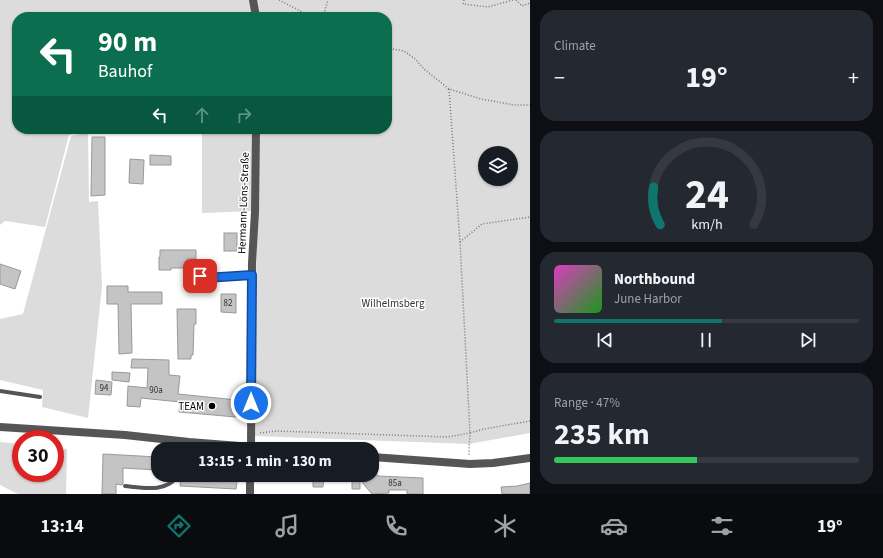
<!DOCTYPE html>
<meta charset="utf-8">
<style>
:root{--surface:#171b24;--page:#242831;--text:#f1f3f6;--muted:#9ea1a6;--line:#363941;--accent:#0f766e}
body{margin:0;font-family:"Source Sans 3",sans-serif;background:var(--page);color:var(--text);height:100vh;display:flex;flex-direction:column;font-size:15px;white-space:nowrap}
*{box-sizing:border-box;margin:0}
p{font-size:13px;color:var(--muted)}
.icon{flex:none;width:22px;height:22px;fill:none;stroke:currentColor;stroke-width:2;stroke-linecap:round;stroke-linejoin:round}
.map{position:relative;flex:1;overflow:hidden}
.side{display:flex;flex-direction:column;gap:10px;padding:10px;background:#0d0f14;width:353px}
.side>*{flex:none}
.banner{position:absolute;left:12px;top:12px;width:380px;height:122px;border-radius:16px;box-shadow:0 1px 3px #0004;background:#0b6e4f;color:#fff;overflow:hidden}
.tools{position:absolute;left:478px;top:146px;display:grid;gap:8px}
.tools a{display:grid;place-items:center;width:40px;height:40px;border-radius:50%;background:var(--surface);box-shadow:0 1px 3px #0004;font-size:20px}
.speed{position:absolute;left:12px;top:430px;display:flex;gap:8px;font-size:20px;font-weight:700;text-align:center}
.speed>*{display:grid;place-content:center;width:52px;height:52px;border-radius:50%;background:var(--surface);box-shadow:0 1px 3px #0004;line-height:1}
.speed .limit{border:6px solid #d22;background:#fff;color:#111}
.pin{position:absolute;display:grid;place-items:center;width:34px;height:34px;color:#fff;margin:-17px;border-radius:8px;box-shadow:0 2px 6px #0006}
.me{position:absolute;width:44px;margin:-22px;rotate:0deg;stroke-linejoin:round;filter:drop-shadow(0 0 3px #0008)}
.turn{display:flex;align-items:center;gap:14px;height:84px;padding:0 20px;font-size:18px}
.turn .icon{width:52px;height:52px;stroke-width:2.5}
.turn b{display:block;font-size:28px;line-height:34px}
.lanes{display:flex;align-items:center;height:38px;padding:0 20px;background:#0003;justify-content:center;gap:20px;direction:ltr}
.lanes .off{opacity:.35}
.big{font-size:30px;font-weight:700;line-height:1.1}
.side .card{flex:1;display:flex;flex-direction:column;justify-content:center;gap:6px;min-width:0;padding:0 14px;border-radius:16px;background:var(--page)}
.side .dial{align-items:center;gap:0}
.dial svg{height:104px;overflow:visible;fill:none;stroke:var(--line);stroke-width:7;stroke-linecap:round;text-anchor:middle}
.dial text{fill:var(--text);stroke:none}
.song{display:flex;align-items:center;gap:12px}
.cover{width:48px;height:48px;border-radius:6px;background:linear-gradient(135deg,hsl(310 70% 55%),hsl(120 70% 35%))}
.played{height:4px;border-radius:2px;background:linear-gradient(90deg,var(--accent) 55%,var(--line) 55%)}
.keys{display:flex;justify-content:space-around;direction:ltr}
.heat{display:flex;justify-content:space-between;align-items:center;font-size:22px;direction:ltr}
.charge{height:6px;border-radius:3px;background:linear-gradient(90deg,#34c759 47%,var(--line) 0)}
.trip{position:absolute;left:151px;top:442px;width:228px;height:40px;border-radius:16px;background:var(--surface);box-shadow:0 1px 3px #0004;font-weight:700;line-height:40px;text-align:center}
.dock{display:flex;height:64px;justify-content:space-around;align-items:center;background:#090b0e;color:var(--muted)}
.dock .icon{width:28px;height:28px}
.dock .on{color:var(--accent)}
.dock b{font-size:18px;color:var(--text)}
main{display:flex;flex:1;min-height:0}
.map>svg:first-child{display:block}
.green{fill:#dcdcdc;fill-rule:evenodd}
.building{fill:#c4c4c4;stroke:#999}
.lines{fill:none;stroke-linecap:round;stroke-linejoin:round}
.path{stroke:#777;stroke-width:1.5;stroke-dasharray:1 2;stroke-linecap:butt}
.service{stroke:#555;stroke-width:4}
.minor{stroke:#555;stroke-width:8}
.tertiary{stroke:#555;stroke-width:8}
.route-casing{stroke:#114b97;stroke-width:10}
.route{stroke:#1a73e8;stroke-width:7}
.poi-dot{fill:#000;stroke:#fff;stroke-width:1.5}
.labels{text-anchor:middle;stroke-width:3;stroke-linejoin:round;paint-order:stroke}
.number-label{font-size:9px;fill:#313131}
.street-label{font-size:11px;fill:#000;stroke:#fff}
.park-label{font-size:11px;fill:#333;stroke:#fff}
.poi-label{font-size:11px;fill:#000;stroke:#fff;text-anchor:end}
</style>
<main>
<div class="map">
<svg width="530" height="494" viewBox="0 0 530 494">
<rect width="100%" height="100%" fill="#fff"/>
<!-- green -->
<g class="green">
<path d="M 0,0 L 530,0 L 530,433 L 469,444 L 254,436 L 257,211 L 202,213 L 202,129 L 387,129 L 387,17 L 17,17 L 17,129 L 102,129 L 102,130 L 87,131 L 69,135 L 45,227 L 5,221 L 0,225 ZM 485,153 L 511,153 L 511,179 L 485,179 Z"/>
<polygon points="88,132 89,202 98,201 102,286 88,418 42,407 43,390 0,380 0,319 23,314 71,136"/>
<polygon points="0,442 21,444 21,473 55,473 55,448 67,449 66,494 18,494 0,485"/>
</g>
<!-- building -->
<g class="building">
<polygon points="92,137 105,137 105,195 91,196"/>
<polygon points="150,155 171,156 171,165 150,165"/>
<polygon points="130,159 144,160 143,184 129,183"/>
<rect x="224" y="233" width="13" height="18"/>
<polygon points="160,250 196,250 196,259 187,259 187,268 171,268 171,270 159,270 159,257 160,257"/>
<polygon points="0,264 21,271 15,289 0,284"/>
<polygon points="107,286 128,286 128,292 162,292 162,304 131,304 132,353 119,354 118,304 107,304"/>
<polygon points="221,294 236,294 236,313 221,312"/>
<polygon points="177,309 196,309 196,324 194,324 193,355 191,355 191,359 178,359"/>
<polygon points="132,359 169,360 169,375 180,376 178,394 237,400 236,417 179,412 180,402 141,398 140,407 127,406 128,386 147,388 148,368 131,368"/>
<polygon points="112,372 130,373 129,382 112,380"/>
<polygon points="96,380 112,382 111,395 95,394"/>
<polygon points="103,454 158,457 158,470 123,468 123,484 122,485 116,484 116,494 102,494"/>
<polygon points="313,475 324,475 323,487 313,487"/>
<polygon points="352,475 378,475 378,476 423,478 423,494 407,494 407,490 389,490 389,493 372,494 360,480 360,489 352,489"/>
<polygon points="181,478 237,481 236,489 180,486"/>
<polygon points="530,483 530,494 502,494 501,487 517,486"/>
</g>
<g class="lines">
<!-- path -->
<g class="path">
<polyline points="279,0 312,17"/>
<polyline points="464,0 463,4 488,7 513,0"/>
<polyline points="516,0 522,6 530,3"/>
<polyline points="323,17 328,0"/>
<polyline points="387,48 404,51 415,59 424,69 449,89 481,99 514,105 530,105"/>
<polyline points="449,89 460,242 470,433 484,429 530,421"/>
<polyline points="460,242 482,224 530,217"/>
<polyline points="260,433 276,431 447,437 470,433 469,450 469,456"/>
</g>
<!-- service -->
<g class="service">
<polyline points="205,278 252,275"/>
<polyline points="0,391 40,397"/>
<path d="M 125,486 C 144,488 166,493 179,475"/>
</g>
<!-- minor -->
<g class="minor">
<polyline points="253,0 256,17"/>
<polyline points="199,284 205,278 200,276"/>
<polyline points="251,449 252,263 255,212 256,129"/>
<polyline points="250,494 250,475"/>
</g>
<!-- tertiary -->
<g class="tertiary">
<polyline points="0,427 125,435 189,442 277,449"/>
<polyline points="372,457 470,464 493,463 530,458"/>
</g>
</g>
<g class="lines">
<!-- route casing -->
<g class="route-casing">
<polyline id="route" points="200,276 205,278 252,275 251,403"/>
</g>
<!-- route -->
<use href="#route" class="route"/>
</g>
<!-- markers -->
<circle class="poi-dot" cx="212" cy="406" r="4"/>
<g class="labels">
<!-- number labels -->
<g class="number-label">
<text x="228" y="306">82</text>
<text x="104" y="391">94</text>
<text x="156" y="393">90a</text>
<text x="395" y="486">85a</text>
</g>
<!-- street labels -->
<g class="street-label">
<text transform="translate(243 203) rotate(-88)" y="4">Hermann-Löns-Straße</text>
</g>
<!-- park labels -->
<g class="park-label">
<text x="393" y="307">Wilhelmsberg</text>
</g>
<!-- poi labels -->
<g class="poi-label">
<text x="204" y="410">TEAM</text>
</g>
</g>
</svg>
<div class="tools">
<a><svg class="icon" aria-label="layers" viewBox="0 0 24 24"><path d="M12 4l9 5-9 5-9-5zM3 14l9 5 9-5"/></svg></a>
</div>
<div class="speed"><div class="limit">30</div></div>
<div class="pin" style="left:200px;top:276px;background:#d93025"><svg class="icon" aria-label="arrive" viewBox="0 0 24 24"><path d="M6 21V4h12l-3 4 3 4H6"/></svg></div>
<svg class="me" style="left:251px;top:403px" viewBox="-20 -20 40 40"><circle r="17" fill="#1a73e8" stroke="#fff" stroke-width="3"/><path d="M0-11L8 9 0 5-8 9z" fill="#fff"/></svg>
<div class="trip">13:15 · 1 min · 130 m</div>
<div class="banner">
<div class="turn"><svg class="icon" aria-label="left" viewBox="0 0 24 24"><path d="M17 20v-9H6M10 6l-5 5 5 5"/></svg><div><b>90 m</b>Bauhof</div></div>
<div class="lanes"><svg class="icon" aria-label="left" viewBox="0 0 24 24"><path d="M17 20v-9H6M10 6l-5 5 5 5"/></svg><svg class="icon off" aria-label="ahead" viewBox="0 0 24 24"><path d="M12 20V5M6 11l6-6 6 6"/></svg><svg class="icon off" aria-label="right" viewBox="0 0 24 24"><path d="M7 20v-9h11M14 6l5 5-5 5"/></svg></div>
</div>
</div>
<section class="side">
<div class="card"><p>Climate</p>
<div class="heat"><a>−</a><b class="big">19°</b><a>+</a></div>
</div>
<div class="card dial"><svg viewBox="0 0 100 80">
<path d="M14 69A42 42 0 1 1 86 69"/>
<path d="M14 69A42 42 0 0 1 9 40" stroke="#0f766e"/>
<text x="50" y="56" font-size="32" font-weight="700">24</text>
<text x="50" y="72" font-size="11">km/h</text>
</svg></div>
<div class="card">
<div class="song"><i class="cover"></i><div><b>Northbound</b><p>June Harbor</p></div></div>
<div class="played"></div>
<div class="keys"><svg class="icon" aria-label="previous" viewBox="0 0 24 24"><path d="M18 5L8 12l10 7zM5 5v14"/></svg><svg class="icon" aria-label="pause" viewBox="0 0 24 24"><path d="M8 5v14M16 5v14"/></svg><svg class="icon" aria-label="next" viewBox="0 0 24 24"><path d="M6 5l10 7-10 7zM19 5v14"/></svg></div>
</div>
<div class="card"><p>Range · 47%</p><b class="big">235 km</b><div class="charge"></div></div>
</section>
</main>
<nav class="dock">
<b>13:14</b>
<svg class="icon on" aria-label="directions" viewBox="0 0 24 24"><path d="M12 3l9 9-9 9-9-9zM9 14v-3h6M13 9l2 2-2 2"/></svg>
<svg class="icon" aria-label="music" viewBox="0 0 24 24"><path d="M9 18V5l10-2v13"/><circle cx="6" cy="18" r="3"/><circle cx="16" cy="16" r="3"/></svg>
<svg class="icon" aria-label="phone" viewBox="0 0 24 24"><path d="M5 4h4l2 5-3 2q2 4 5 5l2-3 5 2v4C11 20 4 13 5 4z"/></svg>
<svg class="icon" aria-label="climate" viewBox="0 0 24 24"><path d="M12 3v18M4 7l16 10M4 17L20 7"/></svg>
<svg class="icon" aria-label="car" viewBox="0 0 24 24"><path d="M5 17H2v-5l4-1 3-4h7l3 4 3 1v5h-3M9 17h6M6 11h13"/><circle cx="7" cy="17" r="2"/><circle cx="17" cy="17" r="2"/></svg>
<svg class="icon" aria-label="filters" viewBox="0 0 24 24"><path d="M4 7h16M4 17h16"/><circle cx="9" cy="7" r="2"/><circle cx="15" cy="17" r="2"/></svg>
<b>19°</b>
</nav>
